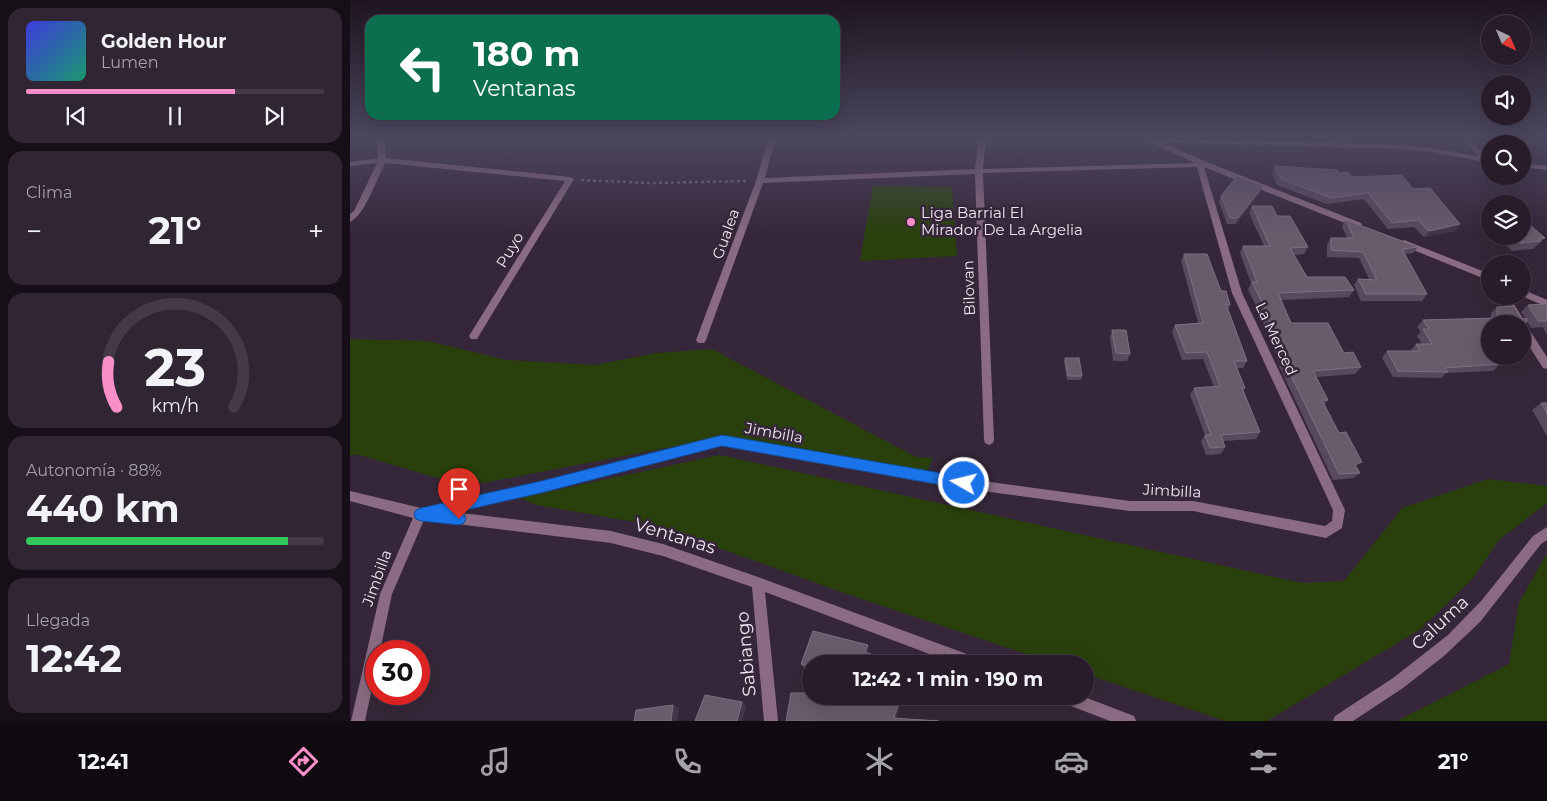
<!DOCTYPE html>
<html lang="es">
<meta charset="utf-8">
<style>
:root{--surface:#281c2b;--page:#302533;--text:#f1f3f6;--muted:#a5a1a9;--line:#443a47;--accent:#f98fc9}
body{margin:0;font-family:Montserrat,sans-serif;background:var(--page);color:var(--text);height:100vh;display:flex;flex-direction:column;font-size:19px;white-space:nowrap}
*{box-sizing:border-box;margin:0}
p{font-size:16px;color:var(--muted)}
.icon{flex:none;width:28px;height:28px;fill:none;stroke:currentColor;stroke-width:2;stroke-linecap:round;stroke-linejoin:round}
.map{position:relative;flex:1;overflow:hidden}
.sheet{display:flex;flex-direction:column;gap:8px;padding:8px;background:#160f18;width:350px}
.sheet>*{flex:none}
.guide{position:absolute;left:15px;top:15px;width:475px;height:105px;border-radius:15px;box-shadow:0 5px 20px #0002,0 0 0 1px var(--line);background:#0b6e4f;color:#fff;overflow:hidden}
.needle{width:32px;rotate:136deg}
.controls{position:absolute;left:1131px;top:15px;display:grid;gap:10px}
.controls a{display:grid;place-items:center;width:50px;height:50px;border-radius:50%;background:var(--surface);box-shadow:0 5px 20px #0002,0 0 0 1px var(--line);font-size:25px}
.speed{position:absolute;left:15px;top:640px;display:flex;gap:10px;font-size:25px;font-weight:700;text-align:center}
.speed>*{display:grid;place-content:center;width:65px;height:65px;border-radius:50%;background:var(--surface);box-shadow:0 5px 20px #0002,0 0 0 1px var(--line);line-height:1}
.speed .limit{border:8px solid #d22;background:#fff;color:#111}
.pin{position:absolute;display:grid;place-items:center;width:42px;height:42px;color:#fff;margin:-51px -21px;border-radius:50% 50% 50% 0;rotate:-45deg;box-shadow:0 0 5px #0007}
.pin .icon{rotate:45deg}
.me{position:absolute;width:55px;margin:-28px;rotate:278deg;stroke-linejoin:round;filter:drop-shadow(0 0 4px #0008)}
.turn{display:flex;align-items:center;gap:18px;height:105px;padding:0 25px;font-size:22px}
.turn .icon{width:65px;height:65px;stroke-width:2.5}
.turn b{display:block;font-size:35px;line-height:42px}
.big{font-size:38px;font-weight:700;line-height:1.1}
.sheet .widget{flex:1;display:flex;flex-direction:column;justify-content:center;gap:8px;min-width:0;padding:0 18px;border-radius:15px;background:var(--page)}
.sheet .dial{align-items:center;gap:0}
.dial svg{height:130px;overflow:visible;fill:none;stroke:var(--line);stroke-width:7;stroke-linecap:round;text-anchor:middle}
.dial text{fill:var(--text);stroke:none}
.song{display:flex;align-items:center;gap:15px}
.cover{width:60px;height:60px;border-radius:8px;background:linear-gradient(135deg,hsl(240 70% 55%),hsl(160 70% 35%))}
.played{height:5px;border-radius:2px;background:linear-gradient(90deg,var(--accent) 70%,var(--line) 70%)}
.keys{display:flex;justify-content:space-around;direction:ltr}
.heat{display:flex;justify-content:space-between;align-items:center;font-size:28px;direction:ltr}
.charge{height:8px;border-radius:4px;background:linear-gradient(90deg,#34c759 88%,var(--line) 0)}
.trip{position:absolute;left:452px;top:655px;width:292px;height:50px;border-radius:25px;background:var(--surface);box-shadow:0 5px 20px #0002,0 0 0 1px var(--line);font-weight:700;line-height:50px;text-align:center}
.menu{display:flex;height:80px;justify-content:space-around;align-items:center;background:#100b11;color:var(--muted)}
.menu .icon{width:35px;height:35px}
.menu .selected{color:var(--accent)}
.menu b{font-size:22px;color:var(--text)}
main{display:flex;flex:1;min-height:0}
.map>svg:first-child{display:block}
.green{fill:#29400c}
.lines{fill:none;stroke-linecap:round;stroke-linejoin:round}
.path{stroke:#796b7c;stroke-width:2.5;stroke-dasharray:3 3;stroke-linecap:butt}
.street{fill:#8a6b83;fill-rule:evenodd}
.wall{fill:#58495c}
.shaded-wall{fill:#443447}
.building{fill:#695a6c;stroke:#7e6f81}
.route{fill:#1a73e8;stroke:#114b97}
.poi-dot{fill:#f98fc9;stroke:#362639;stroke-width:2}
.labels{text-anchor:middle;stroke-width:5;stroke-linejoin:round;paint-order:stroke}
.poi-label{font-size:15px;fill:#f0e5f2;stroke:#362639;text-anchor:start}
.street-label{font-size:15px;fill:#f0e5f2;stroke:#362639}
.near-street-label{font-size:18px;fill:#f0e5f2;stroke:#362639}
</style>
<main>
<section class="sheet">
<div class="widget">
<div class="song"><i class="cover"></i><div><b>Golden Hour</b><p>Lumen</p></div></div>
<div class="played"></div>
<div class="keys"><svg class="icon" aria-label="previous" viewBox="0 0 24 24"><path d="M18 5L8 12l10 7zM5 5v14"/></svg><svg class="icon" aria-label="pause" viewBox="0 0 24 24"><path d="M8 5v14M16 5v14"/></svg><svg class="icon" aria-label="next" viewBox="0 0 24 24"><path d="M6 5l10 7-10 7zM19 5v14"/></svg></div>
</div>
<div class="widget"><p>Clima</p>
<div class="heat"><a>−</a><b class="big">21°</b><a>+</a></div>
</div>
<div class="widget dial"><svg viewBox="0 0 100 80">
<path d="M14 69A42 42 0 1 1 86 69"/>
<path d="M14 69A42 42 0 0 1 9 41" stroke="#f98fc9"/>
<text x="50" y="56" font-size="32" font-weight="700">23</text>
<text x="50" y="72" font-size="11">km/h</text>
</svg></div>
<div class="widget"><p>Autonomía · 88%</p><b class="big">440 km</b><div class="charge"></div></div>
<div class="widget"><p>Llegada</p><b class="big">12:42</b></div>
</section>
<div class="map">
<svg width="1197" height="721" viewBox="0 0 1197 721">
<rect width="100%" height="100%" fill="#362639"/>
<!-- green -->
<g class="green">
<polygon points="523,186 602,187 607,256 510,261"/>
<polygon points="0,339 78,341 156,360 245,365 307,353 362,349 566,457 583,458 575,476 373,437 133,483 87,478 10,455 0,455"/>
<polygon points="370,455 952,583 994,581 1052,508 1138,479 1197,486 1197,503 1149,540 1124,577 1071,629 917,721 875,721 736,674 736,664 706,664 497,594 308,526 187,505 169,498"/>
<polygon points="1197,553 1197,721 1047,721 1159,664 1169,603"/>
</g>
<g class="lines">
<!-- path -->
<polyline class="path" points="231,180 302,183 397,181"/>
<!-- street -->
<g class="street">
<path d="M 26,136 L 34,136 L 36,158 L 220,177 L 224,179 L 127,339 L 121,339 L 119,336 L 215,181 L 35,163 C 27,178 15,215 0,222 L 0,214 L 4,211 L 27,163 L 0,166 L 0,162 L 28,158 Z"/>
<polygon points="419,136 426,136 415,178 625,169 629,136 636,136 633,169 845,163 789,138 789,136 797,136 804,139 982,143 976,136 983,136 989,143 1051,145 1082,148 1127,156 1112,136 1119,136 1136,158 1140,159 1140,163 1082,152 1051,149 812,142 852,160 1011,223 1012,225 1008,228 1005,227 854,167 892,293 995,510 992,528 976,538 843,511 780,511 595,486 372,446 191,492 103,512 261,531 313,544 408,577 625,657 630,659 632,664 606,664 415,592 428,721 414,721 402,587 313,556 261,543 74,520 42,594 30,651 26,651 26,669 15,721 1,721 30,594 63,518 0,501 0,491 71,508 191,482 372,436 595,476 780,501 843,501 975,526 982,521 983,510 882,293 847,167 633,173 644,440 643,443 639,445 635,443 634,440 625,174 413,183 356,340 354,343 348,343 346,340 406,181"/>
<polygon points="1172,163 1197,166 1197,170 1172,167"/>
<polygon points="1054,240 1140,274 1140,281 1051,245 1050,243"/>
<polygon points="1172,289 1197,300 1197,307 1172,296"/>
<polygon points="1150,296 1159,296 1172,317 1170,320 1164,320"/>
<polygon points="1172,322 1175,323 1197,357 1197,369 1193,368 1172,335 1172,324 1168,324"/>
<polygon points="1197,527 1197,540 1191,544 1130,622 1094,656 1053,688 1003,721 983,721 985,716 1043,678 1098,635 1132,600 1183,536"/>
<polygon points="706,696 732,696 784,716 786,721 760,721 708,701"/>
</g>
</g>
<!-- wall -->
<g class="wall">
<polygon points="925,166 989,173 1002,177 1063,189 1110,224 1105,231 1074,237 1064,227 1038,229 1014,199 977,204 927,185 922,173"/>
<polygon points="913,186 910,192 886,224 877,224 869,202 871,196"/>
<polygon points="902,206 927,216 958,247 954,254 944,255 957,277 1004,290 999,297 931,300 941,323 994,353 1011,367 1005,374 966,377 978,400 974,405 1010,473 1003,478 983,480 929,366 930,364 913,324 914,323 898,289 901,283 890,253 893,246 914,246 899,213"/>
<polygon points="996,220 1068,247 1063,253 1055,254 1077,294 1072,301 1011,301 1004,285 1008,279 1019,279 1009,258 977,257 977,244 981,238 997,238 992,226"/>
<polygon points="1148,236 1172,236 1195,238 1183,249 1162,251"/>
<polygon points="834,254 871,291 880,305 878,309 897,361 893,368 887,368 895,388 893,391 910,432 906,439 873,441 875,447 871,454 856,455 851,441 855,435 840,395 844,388 864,387 853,359 832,360 822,332 825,325 848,323 831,261"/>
<polygon points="1197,304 1197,336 1193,327 1181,328 1177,321 1172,326 1172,324 1140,324 1140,356 1150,364 1143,371 1096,373 1091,378 1043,377 1032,358 1037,351 1061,351 1061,350 1066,344 1072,344 1067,336 1071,332 1067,327 1073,320 1141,318 1141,313 1147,307 1171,318 1176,319 1171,312 1178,305"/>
<polygon points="762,330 780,354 777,361 763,361 760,337"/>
<polygon points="715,358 732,376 731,380 717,380 714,362"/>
<polygon points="1191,403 1197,403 1197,436 1182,410"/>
<polygon points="519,650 518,653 461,664 461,670 454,668 451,664"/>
</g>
<!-- shaded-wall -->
<g class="shaded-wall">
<polygon points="913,186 910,192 886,224 888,218"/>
<polygon points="1110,224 1105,231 1074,237 1079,231"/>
<polygon points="518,645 519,650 517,657 515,652"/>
<polygon points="551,696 552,696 553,698 545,721 544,718"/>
<polygon points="392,702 396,706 392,721 387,721"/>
<polygon points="323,705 329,708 327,721 321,721"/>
</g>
<!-- building -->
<g class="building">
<polygon points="925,166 987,170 989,173 998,172 1002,177 1052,175 1063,189 1080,188 1110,224 1079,231 1068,220 1042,223 1018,193 981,198 931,179"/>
<polygon points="887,176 913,186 888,218 880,218 871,196"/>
<polygon points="902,206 922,206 927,216 940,216 958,247 940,248 957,277 995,277 1004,290 928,293 941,323 978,323 994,353 1003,352 1011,367 963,371 978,400 972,400 989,433 996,432 1012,462 1005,465 1010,473 989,474 933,359 936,359 917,317 919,317 902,282 907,282 893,246 920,246"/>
<polygon points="996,220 1068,247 1052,249 1077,294 1016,294 1008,279 1027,280 1013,252 981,250 981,238 1004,238"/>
<polygon points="1172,226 1181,226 1195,238 1188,239 1191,241 1170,243 1163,236 1172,236"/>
<polygon points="834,254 857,254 871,291 876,291 880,305 876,304 897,361 884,361 895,388 892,388 910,432 871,435 875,447 860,448 855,435 861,435 844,388 870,386 857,352 836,353 825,325 853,323"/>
<polygon points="1197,304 1197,321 1188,321 1178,305"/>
<polygon points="1164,306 1171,318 1177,319 1177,322 1157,322 1158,324 1140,324 1140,346 1137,346 1140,351 1140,356 1144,356 1150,364 1095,368 1098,372 1048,371 1037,351 1070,351 1066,344 1082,344 1073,329 1079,329 1073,320 1147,318 1147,307"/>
<polygon points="762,330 776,330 780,354 766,353"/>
<polygon points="715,358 729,358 732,376 718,376"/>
<polygon points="1191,403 1197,403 1197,413"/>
<polygon points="463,631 518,645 515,652 547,664 461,664 461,667 451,664"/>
<polygon points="441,693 461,693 461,696 551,696 544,718 589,721 436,721"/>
<polygon points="355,695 392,702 387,721 345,721"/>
<polygon points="323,705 321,721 284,721 286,710"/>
</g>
<!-- sky -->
<linearGradient id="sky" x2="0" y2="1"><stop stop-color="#1e151f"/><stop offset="0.58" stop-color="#4c475f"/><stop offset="1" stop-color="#4c475f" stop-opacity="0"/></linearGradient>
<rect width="1197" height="236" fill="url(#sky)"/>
<!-- route -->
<polygon class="route" points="372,435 614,477 618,479 620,483 618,488 614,489 372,446 191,493 107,512 114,514 116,519 114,523 109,525 71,521 66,519 64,514 66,510 71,508 191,481"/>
<!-- markers -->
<circle class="poi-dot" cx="561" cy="222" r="5"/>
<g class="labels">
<!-- poi labels -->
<g class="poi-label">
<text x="571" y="218">Liga Barrial El<tspan x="571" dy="17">Mirador De La Argelia</tspan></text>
</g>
<!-- street labels -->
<g class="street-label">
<text transform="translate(376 234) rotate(-70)" y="5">Gualea</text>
<text transform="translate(160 250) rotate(-59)" y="5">Puyo</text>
<text transform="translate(619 288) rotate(-92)" y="5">Bilovan</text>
<text transform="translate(926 339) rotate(65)" y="5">La Merced</text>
<text transform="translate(424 433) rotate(10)" y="5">Jimbilla</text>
<text transform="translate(822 491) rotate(3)" y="5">Jimbilla</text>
<text transform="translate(27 578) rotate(-70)" y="5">Jimbilla</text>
</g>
<!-- near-street labels -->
<g class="near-street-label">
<text transform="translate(325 536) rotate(17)" y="6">Ventanas</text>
<text transform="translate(1090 623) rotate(-43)" y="6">Caluma</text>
<text transform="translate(396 654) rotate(-95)" y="6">Sabiango</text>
</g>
</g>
</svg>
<div class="controls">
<a><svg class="needle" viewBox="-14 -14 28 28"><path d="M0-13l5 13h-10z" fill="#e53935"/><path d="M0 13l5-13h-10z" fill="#a5a1a9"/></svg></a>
<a><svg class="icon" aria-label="sound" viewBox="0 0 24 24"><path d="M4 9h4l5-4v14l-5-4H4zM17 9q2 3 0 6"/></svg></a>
<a><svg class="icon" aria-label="search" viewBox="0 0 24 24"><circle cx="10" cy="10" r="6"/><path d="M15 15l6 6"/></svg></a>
<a><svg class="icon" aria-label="layers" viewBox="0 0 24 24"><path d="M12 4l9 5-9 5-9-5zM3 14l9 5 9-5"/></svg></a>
<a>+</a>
<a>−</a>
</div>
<div class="speed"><div class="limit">30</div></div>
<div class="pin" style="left:109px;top:519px;background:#d93025"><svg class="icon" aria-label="arrive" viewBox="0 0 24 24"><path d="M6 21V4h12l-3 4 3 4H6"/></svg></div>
<svg class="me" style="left:614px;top:483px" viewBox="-20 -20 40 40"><circle r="17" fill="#1a73e8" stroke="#fff" stroke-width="3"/><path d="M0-11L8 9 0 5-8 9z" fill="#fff"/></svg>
<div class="trip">12:42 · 1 min · 190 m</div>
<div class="guide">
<div class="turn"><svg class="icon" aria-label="left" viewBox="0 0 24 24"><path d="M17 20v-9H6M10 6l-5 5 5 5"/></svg><div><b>180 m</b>Ventanas</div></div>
</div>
</div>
</main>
<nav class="menu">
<b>12:41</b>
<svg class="icon selected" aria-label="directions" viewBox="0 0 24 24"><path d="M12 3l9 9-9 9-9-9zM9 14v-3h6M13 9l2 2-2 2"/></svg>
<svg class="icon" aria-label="music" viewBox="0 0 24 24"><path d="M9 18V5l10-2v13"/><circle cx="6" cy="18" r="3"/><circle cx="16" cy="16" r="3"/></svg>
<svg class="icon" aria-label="phone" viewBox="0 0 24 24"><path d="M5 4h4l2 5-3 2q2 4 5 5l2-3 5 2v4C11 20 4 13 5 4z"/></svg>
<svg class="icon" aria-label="climate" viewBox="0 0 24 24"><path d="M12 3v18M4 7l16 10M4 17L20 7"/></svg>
<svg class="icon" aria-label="car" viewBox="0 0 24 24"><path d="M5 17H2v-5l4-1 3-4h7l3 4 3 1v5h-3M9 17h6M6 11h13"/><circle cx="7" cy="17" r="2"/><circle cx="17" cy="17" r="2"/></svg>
<svg class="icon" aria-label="filters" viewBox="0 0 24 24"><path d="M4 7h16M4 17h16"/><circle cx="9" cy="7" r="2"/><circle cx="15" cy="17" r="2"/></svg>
<b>21°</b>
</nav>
